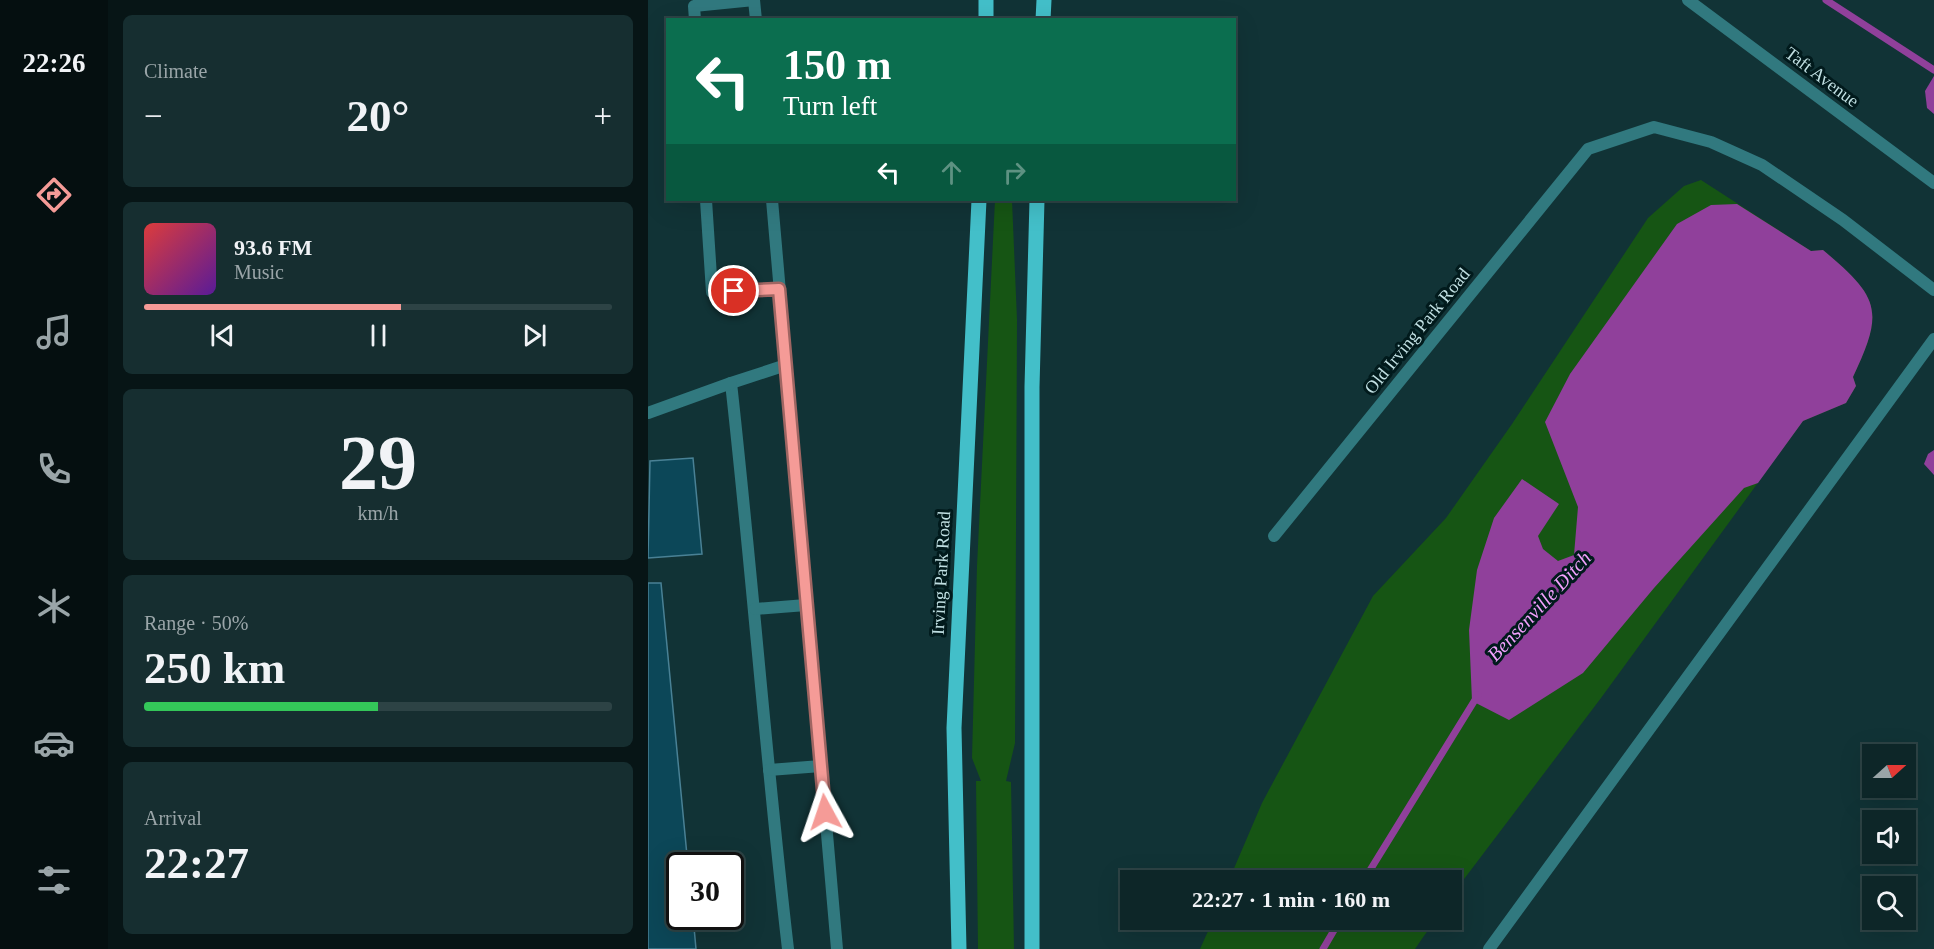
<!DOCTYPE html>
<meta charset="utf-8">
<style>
:root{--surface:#0d2628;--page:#162e30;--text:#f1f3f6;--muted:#9aa5a8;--line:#2d4345;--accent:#f59b97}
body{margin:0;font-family:Georgia,serif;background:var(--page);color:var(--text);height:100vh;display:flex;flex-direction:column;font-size:22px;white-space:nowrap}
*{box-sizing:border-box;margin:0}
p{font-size:20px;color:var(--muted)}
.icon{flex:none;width:33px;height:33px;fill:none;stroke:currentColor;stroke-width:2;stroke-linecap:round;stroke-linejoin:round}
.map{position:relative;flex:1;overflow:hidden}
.drawer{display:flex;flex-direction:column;gap:15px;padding:15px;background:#071516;width:540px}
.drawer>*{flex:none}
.guide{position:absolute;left:18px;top:18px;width:570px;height:183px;border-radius:0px;box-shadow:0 6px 24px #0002,0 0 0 2px var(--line);background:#0b6e4f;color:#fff;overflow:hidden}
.needle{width:39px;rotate:69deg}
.controls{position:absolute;left:1214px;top:744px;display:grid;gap:12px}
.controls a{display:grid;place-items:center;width:54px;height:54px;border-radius:0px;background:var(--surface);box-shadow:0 6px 24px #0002,0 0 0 2px var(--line);font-size:30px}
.speed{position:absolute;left:18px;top:852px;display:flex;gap:12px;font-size:30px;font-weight:700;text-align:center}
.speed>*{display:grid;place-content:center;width:78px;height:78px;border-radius:50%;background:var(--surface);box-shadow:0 6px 24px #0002,0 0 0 2px var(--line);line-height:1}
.speed .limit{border:3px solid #111;border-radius:9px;background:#fff;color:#111}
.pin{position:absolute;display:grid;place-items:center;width:51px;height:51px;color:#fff;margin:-26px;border:3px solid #fff;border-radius:50%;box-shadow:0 2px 6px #0007}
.me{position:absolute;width:66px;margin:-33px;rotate:355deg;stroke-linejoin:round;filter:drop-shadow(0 0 4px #0008)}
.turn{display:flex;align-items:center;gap:21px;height:126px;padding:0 18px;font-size:27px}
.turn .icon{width:78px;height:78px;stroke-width:2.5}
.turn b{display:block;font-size:42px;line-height:51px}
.lanes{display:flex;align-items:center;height:57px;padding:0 18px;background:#0003;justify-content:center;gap:30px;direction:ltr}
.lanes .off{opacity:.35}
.big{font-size:45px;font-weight:800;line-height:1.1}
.drawer .card{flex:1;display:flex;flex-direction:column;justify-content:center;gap:9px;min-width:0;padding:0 21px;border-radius:9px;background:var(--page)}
.drawer .dial{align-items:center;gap:0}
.dial b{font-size:78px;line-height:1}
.song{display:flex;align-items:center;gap:18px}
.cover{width:72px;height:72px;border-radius:9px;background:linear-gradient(135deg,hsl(0 70% 55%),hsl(270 70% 35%))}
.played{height:6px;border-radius:3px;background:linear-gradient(90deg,var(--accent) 55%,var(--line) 55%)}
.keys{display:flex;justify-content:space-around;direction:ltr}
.heat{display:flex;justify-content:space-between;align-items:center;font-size:33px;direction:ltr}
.charge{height:9px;border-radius:4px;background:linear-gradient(90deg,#34c759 50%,var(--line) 0)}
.trip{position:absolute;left:472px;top:870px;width:342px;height:60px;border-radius:0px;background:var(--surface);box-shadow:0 6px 24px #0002,0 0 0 2px var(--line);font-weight:800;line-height:60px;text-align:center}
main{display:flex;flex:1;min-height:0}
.tabs{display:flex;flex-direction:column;width:108px;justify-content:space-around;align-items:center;background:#050f10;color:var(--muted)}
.tabs .icon{width:42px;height:42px}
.tabs .on{color:var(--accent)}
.tabs b{font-size:27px;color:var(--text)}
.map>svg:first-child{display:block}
.green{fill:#165514}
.water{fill:#90409b}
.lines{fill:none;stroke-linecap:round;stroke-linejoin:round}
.stream{stroke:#90409b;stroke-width:7}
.building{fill:#0c4758;stroke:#498195;stroke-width:1.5}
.service{stroke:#31797f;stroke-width:12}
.minor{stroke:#31797f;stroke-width:12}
.primary{stroke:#43bfc9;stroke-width:15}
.route-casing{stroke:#9f6562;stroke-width:15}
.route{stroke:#f59b97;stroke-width:10}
.labels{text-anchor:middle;stroke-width:6;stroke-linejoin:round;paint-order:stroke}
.street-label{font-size:18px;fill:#c0dfe2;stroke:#011a1c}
.water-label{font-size:20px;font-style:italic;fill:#f2a1fd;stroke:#011a1c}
</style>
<main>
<nav class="tabs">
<b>22:26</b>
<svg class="icon on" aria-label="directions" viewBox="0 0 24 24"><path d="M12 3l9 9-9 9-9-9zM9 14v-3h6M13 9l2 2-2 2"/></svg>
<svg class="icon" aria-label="music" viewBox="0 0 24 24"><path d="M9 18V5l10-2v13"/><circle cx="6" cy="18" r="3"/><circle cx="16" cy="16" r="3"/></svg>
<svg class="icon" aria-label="phone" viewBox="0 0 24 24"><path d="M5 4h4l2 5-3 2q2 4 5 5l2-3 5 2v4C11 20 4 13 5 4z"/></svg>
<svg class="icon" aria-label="climate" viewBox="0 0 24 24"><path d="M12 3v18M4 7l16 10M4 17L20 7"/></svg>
<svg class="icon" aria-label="car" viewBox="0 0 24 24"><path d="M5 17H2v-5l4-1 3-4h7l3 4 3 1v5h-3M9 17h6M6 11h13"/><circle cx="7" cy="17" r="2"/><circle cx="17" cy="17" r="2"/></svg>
<svg class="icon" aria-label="filters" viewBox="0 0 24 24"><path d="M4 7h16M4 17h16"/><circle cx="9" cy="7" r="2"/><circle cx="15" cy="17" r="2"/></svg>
</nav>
<section class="drawer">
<div class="card"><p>Climate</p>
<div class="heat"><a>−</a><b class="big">20°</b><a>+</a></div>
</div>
<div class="card">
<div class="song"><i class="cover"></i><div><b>93.6 FM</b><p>Music</p></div></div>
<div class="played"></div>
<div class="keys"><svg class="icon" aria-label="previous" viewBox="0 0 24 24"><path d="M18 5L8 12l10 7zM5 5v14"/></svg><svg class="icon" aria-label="pause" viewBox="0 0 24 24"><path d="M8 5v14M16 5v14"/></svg><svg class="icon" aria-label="next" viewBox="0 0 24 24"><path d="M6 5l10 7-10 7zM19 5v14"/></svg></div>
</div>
<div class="card dial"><b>29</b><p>km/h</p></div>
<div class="card"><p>Range · 50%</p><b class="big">250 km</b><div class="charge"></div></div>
<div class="card"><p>Arrival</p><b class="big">22:27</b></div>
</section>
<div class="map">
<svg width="1286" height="949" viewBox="0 0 1286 949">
<rect width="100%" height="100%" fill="#113336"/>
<!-- green -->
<g class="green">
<path d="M 1053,180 L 1163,251 L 1175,250 C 1231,297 1237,310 1205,377 L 1208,386 L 1198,403 L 1155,421 L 953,698 L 804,895 L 804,880 L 581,880 L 614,803 L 725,596 L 798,518 L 864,424 L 1000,218 L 1036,186 Z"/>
<polygon points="347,200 364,200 369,320 367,743 358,781 363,782 366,949 330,949 328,781 333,781 324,758 329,566"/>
<polygon points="565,920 787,920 767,949 552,949"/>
</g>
<!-- water -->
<g class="water">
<polygon points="1286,76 1286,114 1279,108 1277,91"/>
<path d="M 1089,204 L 1163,251 L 1175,250 C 1231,297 1237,310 1205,377 L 1208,386 L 1198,403 L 1155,421 L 1110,483 L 1096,488 L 1006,588 L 935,673 L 861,720 L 824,701 L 821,630 L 829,570 L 846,518 L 874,479 L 911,504 L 890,536 L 895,549 L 910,561 L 926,555 L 930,507 L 897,422 L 922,374 L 1029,224 L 1063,205 Z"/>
<polygon points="1286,450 1286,475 1276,464 1280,454"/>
</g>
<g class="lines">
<!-- stream -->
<g class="stream">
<polyline points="1178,0 1286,70"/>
<polyline points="716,880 830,695"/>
<polyline points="675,949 692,920"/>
</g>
</g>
<!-- building -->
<g class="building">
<polygon points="45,458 54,554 0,558 2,461"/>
<polygon points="0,583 13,583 40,866 32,866 32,916 45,916 48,949 0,949"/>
</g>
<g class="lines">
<!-- service -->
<g class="service">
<polyline points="47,20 46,6 106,0"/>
<polyline points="58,200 64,292 131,289"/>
<path d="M 138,365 L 83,383 C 104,571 118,761 140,949"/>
<polyline points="0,413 83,383"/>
<polyline points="626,536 940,149 1006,127 1063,142 1114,165 1195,220 1286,290"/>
<polyline points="107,609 158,605"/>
<polyline points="121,770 173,766"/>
</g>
<!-- minor -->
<g class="minor">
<polyline points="106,0 108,20"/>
<polyline points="1040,0 1286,183"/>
<polyline points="124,200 189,949"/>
<polyline points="841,949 1286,339"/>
</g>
<!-- primary -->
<g class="primary">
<polyline points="338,20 338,0"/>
<polyline points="395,20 396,0"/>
<polyline points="311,949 306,728 331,200"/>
<polyline points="384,949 384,387 389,200"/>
</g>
</g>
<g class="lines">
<!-- route casing -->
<g class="route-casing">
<polyline id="route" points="86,291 131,289 177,812"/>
</g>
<!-- route -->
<use href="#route" class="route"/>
</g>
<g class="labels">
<!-- street labels -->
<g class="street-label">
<text transform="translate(1174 77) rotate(37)" y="6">Taft Avenue</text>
<text transform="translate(769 331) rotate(-51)" y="6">Old Irving Park Road</text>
<text transform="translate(293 573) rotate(-87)" y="6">Irving Park Road</text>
</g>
<!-- water labels -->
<g class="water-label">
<text transform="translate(891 606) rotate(-47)" y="7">Bensenville Ditch</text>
</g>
</g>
</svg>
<div class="controls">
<a><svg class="needle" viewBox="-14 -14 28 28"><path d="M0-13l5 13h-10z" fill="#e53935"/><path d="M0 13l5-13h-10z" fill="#9aa5a8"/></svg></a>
<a><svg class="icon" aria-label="sound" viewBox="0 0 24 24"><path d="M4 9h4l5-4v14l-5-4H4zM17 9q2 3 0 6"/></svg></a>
<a><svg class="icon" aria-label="search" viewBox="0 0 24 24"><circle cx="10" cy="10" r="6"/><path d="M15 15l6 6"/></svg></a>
</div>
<div class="speed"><div class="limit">30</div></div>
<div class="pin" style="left:86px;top:291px;background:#d93025"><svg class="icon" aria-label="arrive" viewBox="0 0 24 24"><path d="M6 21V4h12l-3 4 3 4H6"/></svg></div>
<svg class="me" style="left:177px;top:812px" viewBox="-20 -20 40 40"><path d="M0-17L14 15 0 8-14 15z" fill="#f59b97" stroke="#fff" stroke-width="4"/></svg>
<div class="trip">22:27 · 1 min · 160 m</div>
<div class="guide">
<div class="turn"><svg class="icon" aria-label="left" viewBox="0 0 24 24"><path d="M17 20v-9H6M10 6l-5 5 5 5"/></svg><div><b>150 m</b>Turn left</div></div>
<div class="lanes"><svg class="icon" aria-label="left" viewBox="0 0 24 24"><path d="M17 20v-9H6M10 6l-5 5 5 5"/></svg><svg class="icon off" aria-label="ahead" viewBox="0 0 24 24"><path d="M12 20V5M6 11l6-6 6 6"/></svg><svg class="icon off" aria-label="right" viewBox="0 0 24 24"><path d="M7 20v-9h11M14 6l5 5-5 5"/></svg></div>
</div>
</div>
</main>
